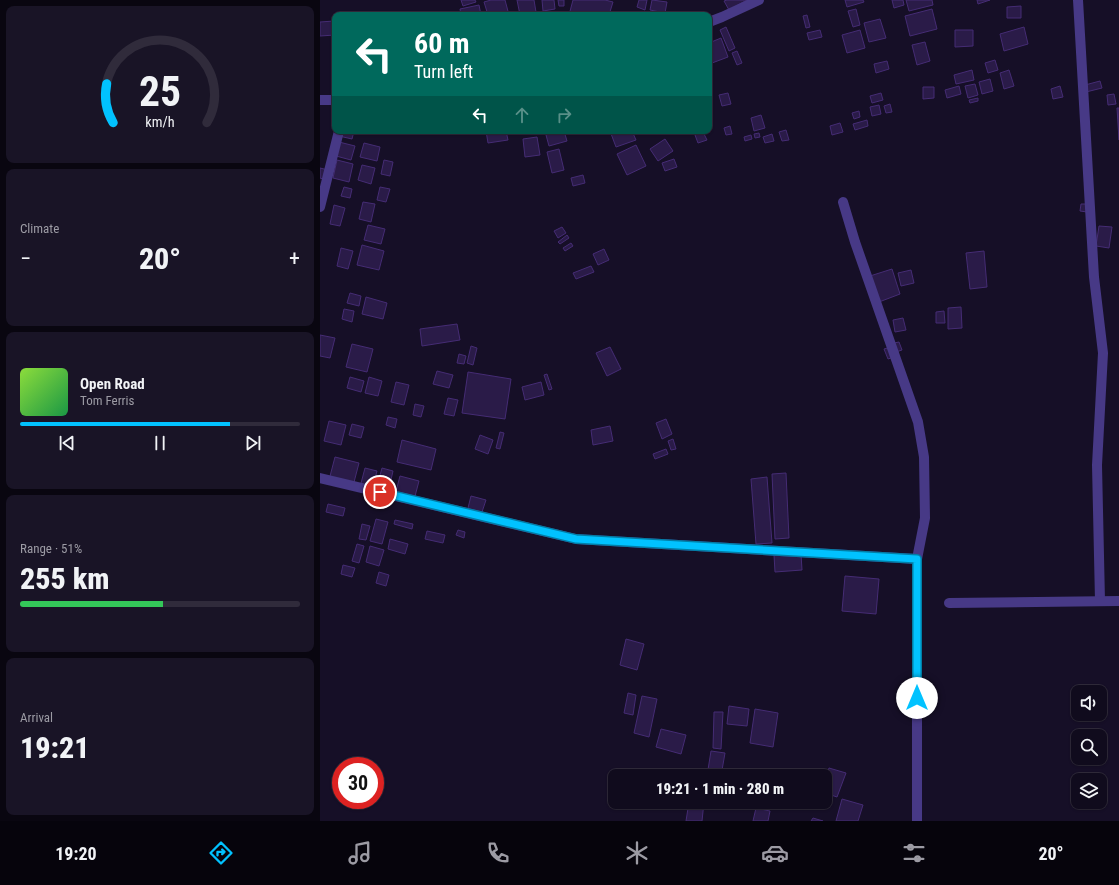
<!DOCTYPE html>
<meta charset="utf-8">
<style>
:root{--surface:#100b1d;--page:#191426;--text:#f1f3f6;--muted:#9c9ba4;--line:#302b3b;--accent:#01c2ff}
body{margin:0;font-family:"Roboto Condensed",sans-serif;background:var(--page);color:var(--text);height:100vh;display:flex;flex-direction:column;font-size:15px;white-space:nowrap}
*{box-sizing:border-box;margin:0}
p{font-size:13px;color:var(--muted)}
.icon{flex:none;width:22px;height:22px;fill:none;stroke:currentColor;stroke-width:2;stroke-linecap:round;stroke-linejoin:round}
.map{position:relative;flex:1;overflow:hidden}
.panel{display:flex;flex-direction:column;gap:6px;padding:6px;background:#090610;width:320px}
.panel>*{flex:none}
.banner{position:absolute;left:12px;top:12px;width:380px;height:122px;border-radius:8px;box-shadow:0 1px 3px #0004,0 0 0 1px var(--line);background:#00695c;color:#fff;overflow:hidden}
.buttons{position:absolute;left:751px;top:685px;display:grid;gap:8px}
.buttons a{display:grid;place-items:center;width:36px;height:36px;border-radius:8px;background:var(--surface);box-shadow:0 1px 3px #0004,0 0 0 1px var(--line);font-size:20px}
.speed{position:absolute;left:12px;top:757px;display:flex;gap:8px;font-size:20px;font-weight:700;text-align:center}
.speed>*{display:grid;place-content:center;width:52px;height:52px;border-radius:50%;background:var(--surface);box-shadow:0 1px 3px #0004,0 0 0 1px var(--line);line-height:1}
.speed .limit{border:6px solid #d22;background:#fff;color:#111}
.pin{position:absolute;display:grid;place-items:center;width:34px;height:34px;color:#fff;margin:-17px;border:2px solid #fff;border-radius:50%;box-shadow:0 1px 4px #0007}
.me{position:absolute;width:44px;margin:-22px;rotate:0deg;stroke-linejoin:round;filter:drop-shadow(0 0 3px #0008)}
.turn{display:flex;align-items:center;gap:14px;height:84px;padding:0 16px;font-size:18px}
.turn .icon{width:52px;height:52px;stroke-width:2.5}
.turn b{display:block;font-size:28px;line-height:34px}
.lanes{display:flex;align-items:center;height:38px;padding:0 16px;background:#0003;justify-content:center;gap:20px;direction:ltr}
.lanes .off{opacity:.35}
.big{font-size:30px;font-weight:800;line-height:1.1}
.panel .card{flex:1;display:flex;flex-direction:column;justify-content:center;gap:6px;min-width:0;padding:0 14px;border-radius:8px;background:var(--page)}
.panel .dial{align-items:center;gap:0}
.dial svg{height:104px;overflow:visible;fill:none;stroke:var(--line);stroke-width:7;stroke-linecap:round;text-anchor:middle}
.dial text{fill:var(--text);stroke:none}
.song{display:flex;align-items:center;gap:12px}
.cover{width:48px;height:48px;border-radius:6px;background:linear-gradient(135deg,hsl(90 70% 55%),hsl(140 70% 35%))}
.played{height:4px;border-radius:2px;background:linear-gradient(90deg,var(--accent) 75%,var(--line) 75%)}
.keys{display:flex;justify-content:space-around;direction:ltr}
.heat{display:flex;justify-content:space-between;align-items:center;font-size:22px;direction:ltr}
.charge{height:6px;border-radius:3px;background:linear-gradient(90deg,#34c759 51%,var(--line) 0)}
.trip{position:absolute;left:288px;top:769px;width:224px;height:40px;border-radius:8px;background:var(--surface);box-shadow:0 1px 3px #0004,0 0 0 1px var(--line);font-weight:800;line-height:40px;text-align:center}
.dock{display:flex;height:64px;justify-content:space-around;align-items:center;background:#06040c;color:var(--muted)}
.dock .icon{width:28px;height:28px}
.dock .active{color:var(--accent)}
.dock b{font-size:18px;color:var(--text)}
main{display:flex;flex:1;min-height:0}
.map>svg:first-child{display:block}
.building{fill:#2a1b48;stroke:#452c74}
.lines{fill:none;stroke-linecap:round;stroke-linejoin:round}
.street{stroke:#473986;stroke-width:10}
.route-casing{stroke:#017ea6;stroke-width:10}
.route{stroke:#01c2ff;stroke-width:7}
</style>
<main>
<section class="panel">
<div class="card dial"><svg viewBox="0 0 100 80">
<path d="M14 69A42 42 0 1 1 86 69"/>
<path d="M14 69A42 42 0 0 1 9 39" stroke="#01c2ff"/>
<text x="50" y="56" font-size="32" font-weight="700">25</text>
<text x="50" y="72" font-size="11">km/h</text>
</svg></div>
<div class="card"><p>Climate</p>
<div class="heat"><a>−</a><b class="big">20°</b><a>+</a></div>
</div>
<div class="card">
<div class="song"><i class="cover"></i><div><b>Open Road</b><p>Tom Ferris</p></div></div>
<div class="played"></div>
<div class="keys"><svg class="icon" aria-label="previous" viewBox="0 0 24 24"><path d="M18 5L8 12l10 7zM5 5v14"/></svg><svg class="icon" aria-label="pause" viewBox="0 0 24 24"><path d="M8 5v14M16 5v14"/></svg><svg class="icon" aria-label="next" viewBox="0 0 24 24"><path d="M6 5l10 7-10 7zM19 5v14"/></svg></div>
</div>
<div class="card"><p>Range · 51%</p><b class="big">255 km</b><div class="charge"></div></div>
<div class="card"><p>Arrival</p><b class="big">19:21</b></div>
</section>
<div class="map">
<svg width="799" height="821" viewBox="0 0 799 821">
<rect width="100%" height="100%" fill="#160f27"/>
<!-- building -->
<g class="building">
<polygon points="141,0 155,0 156,2 143,6"/>
<polygon points="171,0 185,0 189,15 168,15 164,2"/>
<polygon points="197,0 214,0 216,12 200,15"/>
<polygon points="222,0 234,0 235,9 223,11"/>
<polygon points="238,0 244,0 244,6 239,6"/>
<polygon points="253,0 285,0 293,2 289,15 249,15"/>
<polygon points="319,0 327,0 325,10 317,7"/>
<polygon points="332,0 347,2 345,13 330,10"/>
<polygon points="407,0 427,0 409,10 404,1"/>
<polygon points="525,0 543,0 544,2 527,7"/>
<polygon points="572,0 583,0 584,5 574,8"/>
<polygon points="586,0 612,0 613,5 589,11"/>
<polygon points="657,0 670,0 658,4"/>
<polygon points="159,5 161,15 141,15 140,9"/>
<polygon points="701,6 701,18 687,18 687,7"/>
<polygon points="536,9 540,25 533,27 528,11"/>
<polygon points="612,9 617,29 590,36 585,16"/>
<polygon points="487,15 490,27 486,28 483,16"/>
<polygon points="560,19 566,38 549,42 544,23"/>
<polygon points="14,21 15,35 0,36 0,22"/>
<polygon points="406,27 415,48 409,51 400,30"/>
<polygon points="704,27 708,44 684,51 680,34"/>
<polygon points="500,30 502,37 489,40 487,33"/>
<polygon points="540,30 545,48 527,53 522,35"/>
<polygon points="635,30 653,30 653,46 635,47"/>
<polygon points="401,38 408,57 392,63 389,55 389,43"/>
<polygon points="605,42 610,61 597,65 592,45"/>
<polygon points="417,51 422,63 417,65 412,53"/>
<polygon points="675,60 678,70 668,73 665,63"/>
<polygon points="567,61 569,69 556,73 554,64"/>
<polygon points="652,70 654,80 636,84 634,75"/>
<polygon points="689,70 694,86 684,89 680,73"/>
<polygon points="670,79 673,91 662,94 659,82"/>
<polygon points="780,81 782,88 766,92 765,85"/>
<polygon points="655,84 658,95 648,98 645,86"/>
<polygon points="639,86 641,94 627,98 625,90"/>
<polygon points="740,86 743,97 733,99 731,89"/>
<polygon points="603,87 614,87 614,98 603,99"/>
<polygon points="408,93 411,104 402,106 399,95"/>
<polygon points="561,93 563,100 552,103 550,96"/>
<polygon points="794,94 796,104 788,105 787,95"/>
<polygon points="658,98 658,101 650,103 649,100"/>
<polygon points="570,104 572,112 566,113 564,106"/>
<polygon points="559,105 561,114 552,116 550,107"/>
<polygon points="797,108 799,108 799,140"/>
<polygon points="539,111 540,117 534,119 532,113"/>
<polygon points="441,115 445,128 434,131 431,118"/>
<polygon points="547,120 548,126 535,130 533,124"/>
<polygon points="520,123 523,132 512,135 510,126"/>
<polygon points="410,126 412,134 406,135 404,128"/>
<polygon points="466,130 469,140 462,141 459,132"/>
<polygon points="20,131 34,131 32,139 19,136"/>
<polygon points="166,131 186,131 188,140 168,143"/>
<polygon points="240,131 244,131 247,141 229,146 226,135"/>
<polygon points="290,131 312,131 316,140 296,147"/>
<polygon points="383,132 387,140 378,143 375,135"/>
<polygon points="439,133 440,137 435,138 434,134"/>
<polygon points="452,134 454,141 445,143 443,137"/>
<polygon points="431,135 432,139 425,141 424,137"/>
<polygon points="217,137 220,155 205,157 203,139"/>
<polygon points="345,139 353,151 338,161 330,149"/>
<polygon points="19,142 35,146 31,160 16,156"/>
<polygon points="44,143 60,147 57,161 40,157"/>
<polygon points="316,145 326,166 307,175 297,154"/>
<polygon points="239,149 244,170 232,173 227,152"/>
<polygon points="354,159 357,167 345,171 342,163"/>
<polygon points="17,160 33,164 29,182 13,178"/>
<polygon points="64,160 73,162 70,176 61,174"/>
<polygon points="42,165 55,168 51,184 38,180"/>
<polygon points="0,168 8,170 6,180 0,178"/>
<polygon points="263,175 265,183 253,186 251,178"/>
<polygon points="24,187 32,189 30,198 21,196"/>
<polygon points="60,187 70,189 66,202 57,200"/>
<polygon points="43,202 55,204 51,222 39,219"/>
<polygon points="761,204 767,204 767,212 760,211"/>
<polygon points="14,205 25,208 20,226 10,224"/>
<polygon points="48,225 65,229 61,244 44,240"/>
<polygon points="779,226 792,227 789,248 776,246"/>
<polygon points="242,227 246,233 238,238 234,231"/>
<polygon points="247,235 249,238 240,244 238,242"/>
<polygon points="251,243 253,246 245,251 243,248"/>
<polygon points="42,245 64,251 59,270 37,265"/>
<polygon points="21,248 33,251 28,269 17,266"/>
<polygon points="284,249 289,260 278,265 273,254"/>
<polygon points="664,251 667,287 650,289 646,253"/>
<polygon points="271,266 274,272 256,279 253,273"/>
<polygon points="572,269 580,294 559,302 550,276"/>
<polygon points="591,270 594,283 581,286 578,273"/>
<polygon points="30,293 41,296 39,306 27,303"/>
<polygon points="46,297 67,303 63,319 42,314"/>
<polygon points="641,307 642,328 628,329 628,308"/>
<polygon points="24,309 34,311 32,322 22,319"/>
<polygon points="624,311 625,323 616,323 616,312"/>
<polygon points="583,318 586,330 575,332 573,320"/>
<polygon points="137,324 140,340 102,346 100,329"/>
<polygon points="0,335 15,338 10,358 0,356"/>
<polygon points="579,342 582,350 576,352 574,343"/>
<polygon points="32,344 53,349 47,372 26,367"/>
<polygon points="151,346 157,348 153,365 147,363"/>
<polygon points="290,347 301,369 287,376 276,353"/>
<polygon points="571,347 574,357 568,359 564,349"/>
<polygon points="139,354 146,356 144,364 137,363"/>
<polygon points="117,371 133,375 129,388 113,384"/>
<polygon points="148,372 191,379 185,419 142,413"/>
<polygon points="227,374 232,389 229,390 224,375"/>
<polygon points="30,377 44,381 41,392 27,388"/>
<polygon points="49,377 62,381 58,396 45,393"/>
<polygon points="76,382 89,385 84,405 71,402"/>
<polygon points="221,382 224,395 205,400 202,387"/>
<polygon points="128,398 138,400 134,416 124,414"/>
<polygon points="95,404 104,406 101,417 93,415"/>
<polygon points="68,417 77,419 75,428 66,425"/>
<polygon points="346,419 352,434 342,439 336,423"/>
<polygon points="9,421 26,425 21,445 4,441"/>
<polygon points="32,424 44,427 41,438 29,435"/>
<polygon points="290,426 293,441 273,445 271,430"/>
<polygon points="180,432 184,433 180,449 176,448"/>
<polygon points="160,435 173,440 168,454 155,449"/>
<polygon points="353,439 356,449 351,450 348,441"/>
<polygon points="82,440 116,449 111,470 77,462"/>
<polygon points="346,449 348,454 335,459 333,454"/>
<polygon points="15,457 39,463 33,486 9,480"/>
<polygon points="45,468 57,471 52,490 40,487"/>
<polygon points="62,468 73,471 68,493 56,490"/>
<polygon points="466,473 469,538 455,539 452,474"/>
<polygon points="80,476 99,481 94,500 75,495"/>
<polygon points="447,477 452,543 436,544 431,479"/>
<polygon points="151,496 166,500 161,515 147,512"/>
<polygon points="8,504 25,508 23,516 6,512"/>
<polygon points="56,519 68,522 62,544 50,541"/>
<polygon points="75,520 93,524 92,529 74,524"/>
<polygon points="42,524 50,526 46,540 39,539"/>
<polygon points="138,530 145,532 144,538 136,535"/>
<polygon points="107,531 125,535 123,543 105,539"/>
<polygon points="70,539 88,544 85,554 68,549"/>
<polygon points="37,544 44,546 39,563 32,561"/>
<polygon points="50,546 64,550 59,566 46,562"/>
<polygon points="481,554 482,570 455,572 454,555"/>
<polygon points="23,565 35,568 32,577 21,574"/>
<polygon points="59,572 69,575 66,586 56,583"/>
<polygon points="525,576 559,579 556,614 522,611"/>
<polygon points="306,639 324,644 317,670 300,665"/>
<polygon points="308,693 316,695 313,715 304,713"/>
<polygon points="322,696 337,699 329,737 314,733"/>
<polygon points="409,706 429,709 427,726 407,724"/>
<polygon points="435,709 458,713 453,747 430,743"/>
<polygon points="394,712 403,712 401,749 393,748"/>
<polygon points="341,729 366,735 361,754 336,747"/>
<polygon points="391,751 405,753 401,776 387,776"/>
<polygon points="509,768 526,773 517,797 505,793 505,779"/>
<polygon points="408,773 434,776 408,776"/>
<polygon points="522,799 543,805 538,821 516,821"/>
<polygon points="369,802 384,802 382,821 366,821"/>
<polygon points="436,808 450,811 448,821 433,821"/>
<polygon points="493,818 503,821 491,821"/>
</g>
<g class="lines">
<!-- street -->
<g class="street">
<polyline points="758,0 774,277 783,353 777,465 780,601"/>
<polyline points="389,22 402,17 439,0"/>
<polyline points="0,100 15,100"/>
<polyline points="0,207 19,131"/>
<polyline points="0,478 256,539 597,559 605,518 604,457 598,422 535,242 523,202"/>
<polyline points="629,603 799,601"/>
<polyline points="597,821 597,559"/>
</g>
</g>
<g class="lines">
<!-- route casing -->
<g class="route-casing">
<polyline id="route" points="60,492 256,539 597,559 597,698"/>
</g>
<!-- route -->
<use href="#route" class="route"/>
</g>
</svg>
<div class="buttons">
<a><svg class="icon" aria-label="sound" viewBox="0 0 24 24"><path d="M4 9h4l5-4v14l-5-4H4zM17 9q2 3 0 6"/></svg></a>
<a><svg class="icon" aria-label="search" viewBox="0 0 24 24"><circle cx="10" cy="10" r="6"/><path d="M15 15l6 6"/></svg></a>
<a><svg class="icon" aria-label="layers" viewBox="0 0 24 24"><path d="M12 4l9 5-9 5-9-5zM3 14l9 5 9-5"/></svg></a>
</div>
<div class="speed"><div class="limit">30</div></div>
<div class="pin" style="left:60px;top:492px;background:#d93025"><svg class="icon" aria-label="arrive" viewBox="0 0 24 24"><path d="M6 21V4h12l-3 4 3 4H6"/></svg></div>
<svg class="me" style="left:597px;top:698px" viewBox="-20 -20 40 40"><circle r="19" fill="#fff"/><path d="M0-13L10 11 0 6-10 11z" fill="#01c2ff"/></svg>
<div class="trip">19:21 · 1 min · 280 m</div>
<div class="banner">
<div class="turn"><svg class="icon" aria-label="left" viewBox="0 0 24 24"><path d="M17 20v-9H6M10 6l-5 5 5 5"/></svg><div><b>60 m</b>Turn left</div></div>
<div class="lanes"><svg class="icon" aria-label="left" viewBox="0 0 24 24"><path d="M17 20v-9H6M10 6l-5 5 5 5"/></svg><svg class="icon off" aria-label="ahead" viewBox="0 0 24 24"><path d="M12 20V5M6 11l6-6 6 6"/></svg><svg class="icon off" aria-label="right" viewBox="0 0 24 24"><path d="M7 20v-9h11M14 6l5 5-5 5"/></svg></div>
</div>
</div>
</main>
<nav class="dock">
<b>19:20</b>
<svg class="icon active" aria-label="directions" viewBox="0 0 24 24"><path d="M12 3l9 9-9 9-9-9zM9 14v-3h6M13 9l2 2-2 2"/></svg>
<svg class="icon" aria-label="music" viewBox="0 0 24 24"><path d="M9 18V5l10-2v13"/><circle cx="6" cy="18" r="3"/><circle cx="16" cy="16" r="3"/></svg>
<svg class="icon" aria-label="phone" viewBox="0 0 24 24"><path d="M5 4h4l2 5-3 2q2 4 5 5l2-3 5 2v4C11 20 4 13 5 4z"/></svg>
<svg class="icon" aria-label="climate" viewBox="0 0 24 24"><path d="M12 3v18M4 7l16 10M4 17L20 7"/></svg>
<svg class="icon" aria-label="car" viewBox="0 0 24 24"><path d="M5 17H2v-5l4-1 3-4h7l3 4 3 1v5h-3M9 17h6M6 11h13"/><circle cx="7" cy="17" r="2"/><circle cx="17" cy="17" r="2"/></svg>
<svg class="icon" aria-label="filters" viewBox="0 0 24 24"><path d="M4 7h16M4 17h16"/><circle cx="9" cy="7" r="2"/><circle cx="15" cy="17" r="2"/></svg>
<b>20°</b>
</nav>
